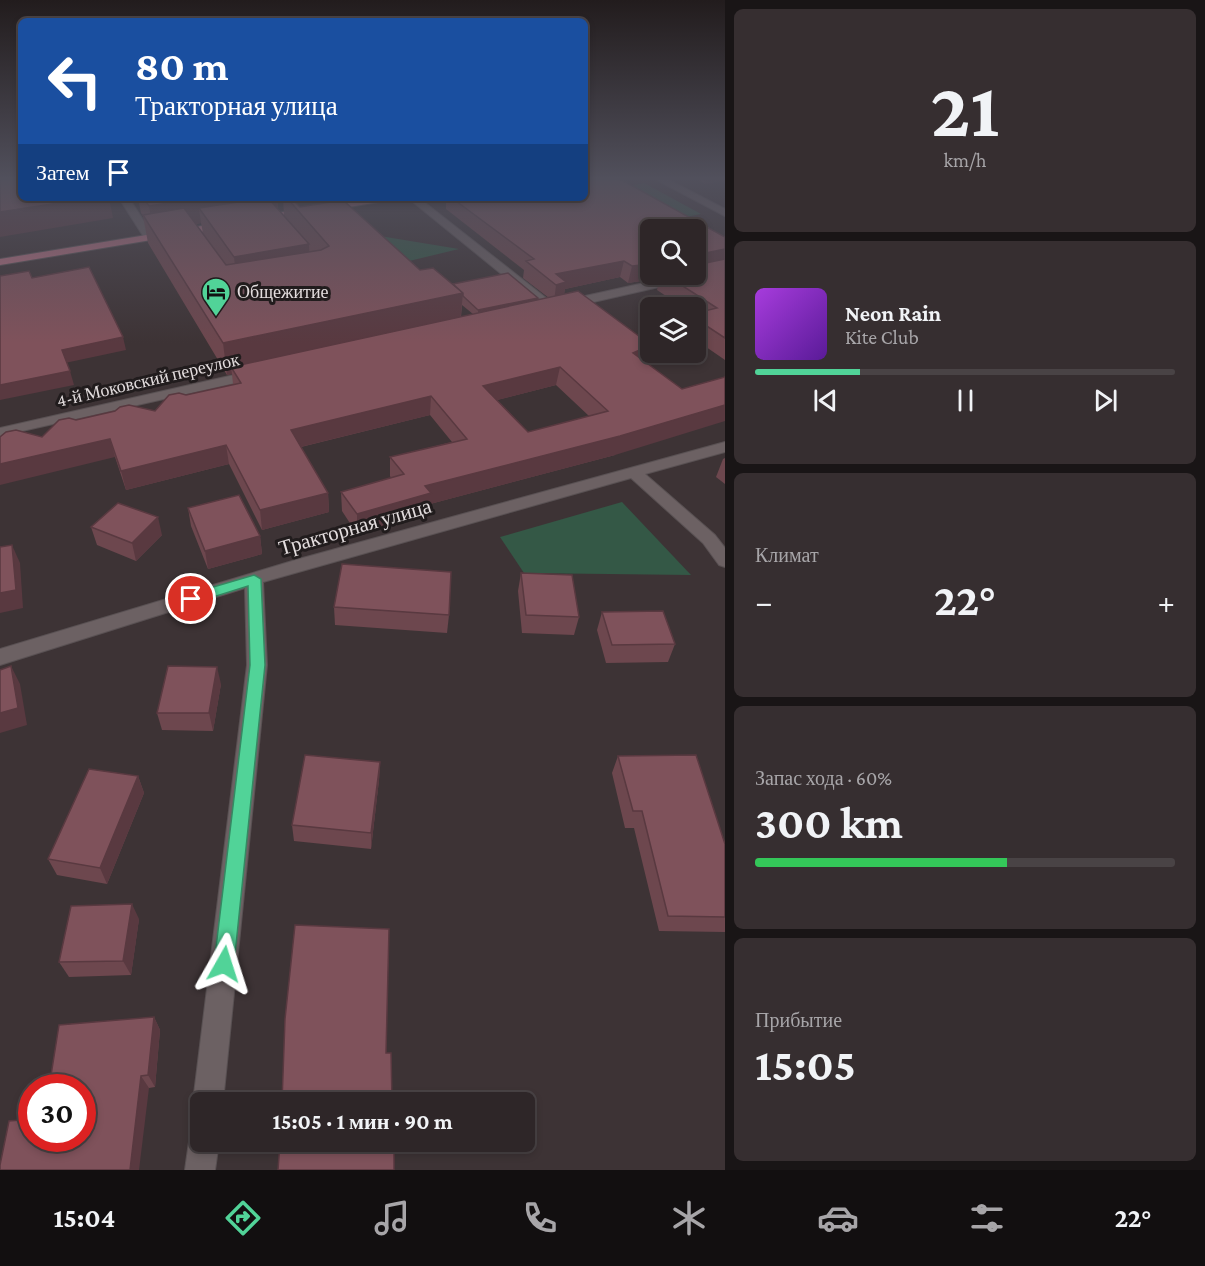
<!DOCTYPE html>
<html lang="ru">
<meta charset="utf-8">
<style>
:root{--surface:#2e2628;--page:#362e30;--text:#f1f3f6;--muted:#a7a5a8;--line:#494345;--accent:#51d398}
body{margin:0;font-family:"Crimson Pro",serif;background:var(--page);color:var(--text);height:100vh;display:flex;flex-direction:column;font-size:22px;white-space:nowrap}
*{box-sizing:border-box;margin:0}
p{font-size:20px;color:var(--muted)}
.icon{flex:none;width:33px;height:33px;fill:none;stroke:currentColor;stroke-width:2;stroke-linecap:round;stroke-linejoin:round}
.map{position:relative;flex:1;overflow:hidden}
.side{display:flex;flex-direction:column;gap:9px;padding:9px;background:#191516;width:480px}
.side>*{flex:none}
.banner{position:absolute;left:18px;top:18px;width:570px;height:183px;border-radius:9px;box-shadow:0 3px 9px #0003,0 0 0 2px var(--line);background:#1a4fa0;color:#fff;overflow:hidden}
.fabs{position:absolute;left:640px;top:219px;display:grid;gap:12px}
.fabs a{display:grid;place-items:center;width:66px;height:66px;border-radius:9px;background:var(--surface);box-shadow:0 3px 9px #0003,0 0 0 2px var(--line);font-size:30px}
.speed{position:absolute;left:18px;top:1074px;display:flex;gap:12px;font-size:30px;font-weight:700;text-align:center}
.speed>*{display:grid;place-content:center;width:78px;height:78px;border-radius:50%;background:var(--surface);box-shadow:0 3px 9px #0003,0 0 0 2px var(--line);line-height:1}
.speed .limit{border:9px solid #d22;background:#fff;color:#111}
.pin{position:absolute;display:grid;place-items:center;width:51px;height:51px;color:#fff;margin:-26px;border:3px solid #fff;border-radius:50%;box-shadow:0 2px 6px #0007}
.me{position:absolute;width:66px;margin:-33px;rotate:6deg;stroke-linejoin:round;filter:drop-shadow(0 0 4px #0008)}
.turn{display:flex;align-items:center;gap:21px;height:126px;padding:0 18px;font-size:27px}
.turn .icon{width:78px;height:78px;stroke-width:2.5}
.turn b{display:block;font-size:42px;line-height:51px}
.then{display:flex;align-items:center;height:57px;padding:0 18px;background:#0003;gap:12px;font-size:22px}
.big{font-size:45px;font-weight:700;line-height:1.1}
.side .card{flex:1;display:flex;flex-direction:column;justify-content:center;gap:9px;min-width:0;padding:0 21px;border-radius:9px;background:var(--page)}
.side .dial{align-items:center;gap:0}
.dial b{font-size:78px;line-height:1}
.song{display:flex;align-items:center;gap:18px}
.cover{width:72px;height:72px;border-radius:9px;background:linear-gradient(135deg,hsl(280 70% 55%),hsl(270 70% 35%))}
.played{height:6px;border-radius:3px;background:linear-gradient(90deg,var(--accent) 25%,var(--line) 25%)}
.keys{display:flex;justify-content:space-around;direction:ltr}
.heat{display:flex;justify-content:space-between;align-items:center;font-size:33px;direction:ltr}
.charge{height:9px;border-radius:4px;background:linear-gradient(90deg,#34c759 60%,var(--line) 0)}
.trip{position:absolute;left:190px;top:1092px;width:345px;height:60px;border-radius:9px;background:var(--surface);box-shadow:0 3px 9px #0003,0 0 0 2px var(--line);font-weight:700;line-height:60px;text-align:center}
.dock{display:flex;height:96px;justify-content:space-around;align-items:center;background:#120f10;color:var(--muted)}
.dock .icon{width:42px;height:42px}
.dock .current{color:var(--accent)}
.dock b{font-size:27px;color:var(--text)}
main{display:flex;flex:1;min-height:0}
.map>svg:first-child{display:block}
.green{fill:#345846}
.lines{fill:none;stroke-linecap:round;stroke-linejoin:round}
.minor-casing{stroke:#595153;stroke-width:2}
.major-casing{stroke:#595153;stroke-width:2}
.minor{fill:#6c6163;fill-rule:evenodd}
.major{fill:#b46f7f;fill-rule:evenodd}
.wall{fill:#6d474e;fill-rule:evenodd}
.shaded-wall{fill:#593940}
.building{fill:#7f525b;stroke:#593940;stroke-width:1.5;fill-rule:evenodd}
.route{fill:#51d398;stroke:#358963;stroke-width:1.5}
.labels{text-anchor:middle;stroke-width:6;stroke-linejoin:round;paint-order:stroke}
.far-poi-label{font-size:18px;fill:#e3ddde;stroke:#211c1d;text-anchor:start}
.far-street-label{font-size:18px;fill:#e3ddde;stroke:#211c1d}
.street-label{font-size:21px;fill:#e3ddde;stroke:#211c1d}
</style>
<main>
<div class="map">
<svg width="725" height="1170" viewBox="0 0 725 1170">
<rect width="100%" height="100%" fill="#3d3335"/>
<!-- green -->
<g class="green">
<polygon points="644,183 701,214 681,218 626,187"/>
<polygon points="374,235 459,249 405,262"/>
<polygon points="622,502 691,575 524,573 500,537"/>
</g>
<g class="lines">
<!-- minor casing -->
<g class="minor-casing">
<g id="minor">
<polygon points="655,179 667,179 725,209 725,216"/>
<polygon points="119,198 129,198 154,237 153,239 145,239"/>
<polygon points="408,198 419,198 555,305 555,311 547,311"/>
<polygon points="725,266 725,272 567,308 561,304 567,300 685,274 696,274 696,272"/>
<polygon points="256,370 261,371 263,374 261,377 0,436 0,428"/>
<polygon points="725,442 725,452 645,474 715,535 725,548 725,567 719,565 703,543 631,478 263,582 267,665 223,1102 201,1102 201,1114 198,1112 193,1102 247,665 245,588 0,665 0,649 299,559"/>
<polygon points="201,1128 201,1142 219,1142 215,1170 185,1170 189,1142 193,1131"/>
</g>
</g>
<!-- major casing -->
<g class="major-casing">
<g id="major">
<polygon points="368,198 390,198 385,201 259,222 254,219 259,216"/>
<polygon points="226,222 231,225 230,227 0,265 0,259"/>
</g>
</g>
<!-- minor -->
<use href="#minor" class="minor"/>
<!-- major -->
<use href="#major" class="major"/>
</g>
<!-- wall -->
<g class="wall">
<polygon points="697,179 725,179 705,184"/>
<path d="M 138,198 L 277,198 L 278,210 L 284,216 L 283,198 L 291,198 L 300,207 L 420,270 L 453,284 L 538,300 L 549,298 L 523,278 L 524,270 L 446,209 L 446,198 L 585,198 L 725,237 L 725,360 L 696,340 L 696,308 L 684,308 L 657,290 L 660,278 L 628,283 L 620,277 L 565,289 L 564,294 L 651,345 L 615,455 L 430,504 L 429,512 L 357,534 L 342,511 L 341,492 L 391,478 L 390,476 L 390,457 L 452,442 L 430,415 L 301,447 L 328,493 L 329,512 L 262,530 L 229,464 L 126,490 L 115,457 L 42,437 L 76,420 L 155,411 L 186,395 L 233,384 L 232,374 L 227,375 L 148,243 L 143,216 L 141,213 ZM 201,223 L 203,233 L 196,224 ZM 696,230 L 696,274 L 651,274 ZM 462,305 L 473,314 L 461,317 ZM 556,385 L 589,416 L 528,432 L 497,400 Z"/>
<polygon points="725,458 725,484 716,477 723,459"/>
<polygon points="188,508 260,536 262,554 208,569 191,526"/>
<polygon points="91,527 162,535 136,561 97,545"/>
<polygon points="521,573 579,617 574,635 522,633 518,591"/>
<polygon points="334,607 449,615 447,633 335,625"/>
<polygon points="602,612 675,644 668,662 606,663 597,630"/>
<polygon points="221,684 213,731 162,730 157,713"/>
<polygon points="618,756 725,844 725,932 659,931 634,828 625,828 612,773"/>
<polygon points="380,762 379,780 371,849 294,841 292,825"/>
<polygon points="138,776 144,793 107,884 57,875 48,859"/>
<polygon points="139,919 131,975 69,977 59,962"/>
<polygon points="154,1017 160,1030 155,1087 149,1088 32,1138"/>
</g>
<!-- shaded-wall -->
<g class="shaded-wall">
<polygon points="707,179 725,179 725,181 705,184"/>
<polygon points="91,198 109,198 113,218 0,237 0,212"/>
<polygon points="200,198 277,198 278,210 199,208 201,223 153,231 149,206"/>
<polygon points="309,244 310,270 237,284 234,257"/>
<polygon points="725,249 725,265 696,270 696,255"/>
<polygon points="624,261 620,277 565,289 563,299 554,302 556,285 556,274"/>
<polygon points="651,264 651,274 661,274 660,278 628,283 632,266"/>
<polygon points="463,293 460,323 231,367 232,374 227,375 223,343"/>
<polygon points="538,298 537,306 478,319 478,310"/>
<polygon points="123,337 126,350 65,363 62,350"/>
<polygon points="651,345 646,363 633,353"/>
<polygon points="560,367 556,385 481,404 483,386"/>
<polygon points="70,371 74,385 0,400 0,385"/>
<polygon points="431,396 430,415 292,449 291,430"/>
<polygon points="725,405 725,421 615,455 430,504 429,512 357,534 357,514 425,486"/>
<polygon points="110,439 115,457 0,485 0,464"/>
<polygon points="226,445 229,464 126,490 121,471"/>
<polygon points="328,493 329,512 262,530 260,510"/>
<polygon points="158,517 162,535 136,561 132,543"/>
<polygon points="260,536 262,554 208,569 205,551"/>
<polygon points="12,545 20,563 23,608 0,613 0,593"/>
<polygon points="11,666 20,684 27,725 0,733 0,713"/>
<polygon points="217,667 221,684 213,731 209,713"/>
<polygon points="380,762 379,780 371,849 371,833"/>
<polygon points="138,776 144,793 107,884 100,868"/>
<polygon points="132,904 139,919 131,975 123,961"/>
<polygon points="154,1017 160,1030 155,1087 148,1075"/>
<polygon points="141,1076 149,1088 139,1170 130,1170"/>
</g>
<!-- building -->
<g class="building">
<polygon points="0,179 21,179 21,198 91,198 0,212"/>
<polygon points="585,179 620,179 725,237 725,249 696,255 696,230 651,230 651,264 632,266 624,261 556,274 566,282 556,285 526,261 534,259 452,198 585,198"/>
<polygon points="143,198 200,198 149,206"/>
<polygon points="264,198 268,198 309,244 234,257 199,208"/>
<polygon points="287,198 291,198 300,207 343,200 420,270 433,268 463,293 223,343 143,215 184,208 226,265 321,250 329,246"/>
<polygon points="725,259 725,338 696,319 696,313 717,308 664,274 696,274 696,265"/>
<polygon points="89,267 123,337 62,350 70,371 0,385 0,276 29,271 32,278"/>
<polygon points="508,273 538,298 478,310 463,296 463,293 453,284"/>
<path d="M 578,291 L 651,345 L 633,353 L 682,389 L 725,377 L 725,405 L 620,436 L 425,486 L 431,493 L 357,514 L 341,492 L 404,474 L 390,457 L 467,439 L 431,396 L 291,430 L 328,493 L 260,510 L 226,445 L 121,471 L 110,439 L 0,464 L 0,437 L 6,432 L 16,430 L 42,437 L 59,420 L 69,418 L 76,420 L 115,411 L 120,407 L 129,405 L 155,411 L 169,395 L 179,393 L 186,395 L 241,383 L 231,367 ZM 560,367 L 608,411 L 528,432 L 483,386 Z"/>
<polygon points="239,495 260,536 205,551 188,508"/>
<polygon points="118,503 158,517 132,543 91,527"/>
<polygon points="12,545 16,590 0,593 0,547"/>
<polygon points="342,564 451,572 449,615 334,607"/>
<polygon points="521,573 572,575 579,617 526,615"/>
<polygon points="663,611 675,644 612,645 602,612"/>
<polygon points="11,666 18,708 0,713 0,670"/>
<polygon points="168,666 217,667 209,713 157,713"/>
<polygon points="305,755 380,762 371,833 292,825"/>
<polygon points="696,755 725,844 725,917 668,916 642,811 633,811 618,756"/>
<polygon points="89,769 138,776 100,868 48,859"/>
<polygon points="132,904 123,961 59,962 71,906"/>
<polygon points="295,925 389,929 386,1053 391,1053 392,1102 282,1102 285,1019"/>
<polygon points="154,1017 148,1075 141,1076 130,1170 0,1170 0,1165 9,1121 32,1119 32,1138 82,1138 82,1088 49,1088 59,1025"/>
<polygon points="280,1142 394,1142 394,1170 278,1170"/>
</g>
<!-- sky -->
<linearGradient id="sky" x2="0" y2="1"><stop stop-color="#221c1d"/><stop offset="0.52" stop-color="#51505c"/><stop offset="1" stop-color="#51505c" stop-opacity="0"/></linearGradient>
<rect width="725" height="343" fill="url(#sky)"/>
<!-- route -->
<polygon class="route" points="254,575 261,579 265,665 234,964 231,972 224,974 217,972 214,964 250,665 248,586 191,604 184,599 186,595"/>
<!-- icons -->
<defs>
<g id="hotel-pin" transform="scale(1.5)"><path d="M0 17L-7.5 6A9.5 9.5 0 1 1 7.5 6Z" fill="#51d398" stroke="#211c1d"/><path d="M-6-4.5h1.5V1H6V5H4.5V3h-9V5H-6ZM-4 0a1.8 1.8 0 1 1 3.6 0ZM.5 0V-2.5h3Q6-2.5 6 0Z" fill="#111"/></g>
</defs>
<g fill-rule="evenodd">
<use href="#hotel-pin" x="216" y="292"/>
</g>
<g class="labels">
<!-- far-poi labels -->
<g class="far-poi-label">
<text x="237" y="298">Общежитие</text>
</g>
<!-- far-street labels -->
<g class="far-street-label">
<text transform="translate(148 380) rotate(-13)" y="6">4-й Моковский переулок</text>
</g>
<!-- street labels -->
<g class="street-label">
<text transform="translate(355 527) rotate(-16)" y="7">Тракторная улица</text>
</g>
</g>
</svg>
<div class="fabs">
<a><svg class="icon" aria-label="search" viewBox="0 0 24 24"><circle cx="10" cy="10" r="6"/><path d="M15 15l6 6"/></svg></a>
<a><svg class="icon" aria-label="layers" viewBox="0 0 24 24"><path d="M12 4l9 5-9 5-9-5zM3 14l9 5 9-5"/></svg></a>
</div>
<div class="speed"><div class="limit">30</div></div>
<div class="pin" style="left:191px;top:599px;background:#d93025"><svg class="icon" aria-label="arrive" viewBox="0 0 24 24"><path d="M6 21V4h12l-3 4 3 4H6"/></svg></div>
<svg class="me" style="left:224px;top:964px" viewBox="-20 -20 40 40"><path d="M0-17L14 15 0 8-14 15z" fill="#51d398" stroke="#fff" stroke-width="4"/></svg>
<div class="trip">15:05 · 1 мин · 90 m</div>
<div class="banner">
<div class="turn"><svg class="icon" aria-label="left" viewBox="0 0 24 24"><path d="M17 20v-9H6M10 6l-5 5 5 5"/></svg><div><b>80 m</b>Тракторная улица</div></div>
<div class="then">Затем<svg class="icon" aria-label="arrive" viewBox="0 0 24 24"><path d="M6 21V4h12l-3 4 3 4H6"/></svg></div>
</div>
</div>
<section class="side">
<div class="card dial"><b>21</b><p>km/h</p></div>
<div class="card">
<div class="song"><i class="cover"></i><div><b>Neon Rain</b><p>Kite Club</p></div></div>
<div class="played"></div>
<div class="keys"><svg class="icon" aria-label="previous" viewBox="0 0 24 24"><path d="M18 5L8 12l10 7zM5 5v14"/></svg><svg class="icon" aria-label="pause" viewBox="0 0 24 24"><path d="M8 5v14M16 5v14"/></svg><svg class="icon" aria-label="next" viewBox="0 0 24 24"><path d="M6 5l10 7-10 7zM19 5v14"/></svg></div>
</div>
<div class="card"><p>Климат</p>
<div class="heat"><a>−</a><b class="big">22°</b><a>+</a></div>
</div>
<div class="card"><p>Запас хода · 60%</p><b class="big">300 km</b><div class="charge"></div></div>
<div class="card"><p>Прибытие</p><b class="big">15:05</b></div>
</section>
</main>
<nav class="dock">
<b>15:04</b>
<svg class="icon current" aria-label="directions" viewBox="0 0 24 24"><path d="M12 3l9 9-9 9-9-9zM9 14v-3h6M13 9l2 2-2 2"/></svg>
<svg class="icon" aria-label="music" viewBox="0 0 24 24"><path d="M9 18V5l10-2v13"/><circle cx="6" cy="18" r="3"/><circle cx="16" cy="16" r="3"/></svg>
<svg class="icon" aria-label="phone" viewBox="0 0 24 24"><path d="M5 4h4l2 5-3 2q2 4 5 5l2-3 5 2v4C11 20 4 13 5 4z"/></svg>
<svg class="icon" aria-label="climate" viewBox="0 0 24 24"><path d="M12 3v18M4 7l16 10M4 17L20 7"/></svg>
<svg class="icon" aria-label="car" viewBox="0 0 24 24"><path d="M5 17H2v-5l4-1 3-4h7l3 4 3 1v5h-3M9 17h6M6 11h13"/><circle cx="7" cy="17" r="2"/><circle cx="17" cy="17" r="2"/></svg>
<svg class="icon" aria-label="filters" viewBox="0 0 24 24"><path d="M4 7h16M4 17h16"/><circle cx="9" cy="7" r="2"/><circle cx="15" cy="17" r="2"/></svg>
<b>22°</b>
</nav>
